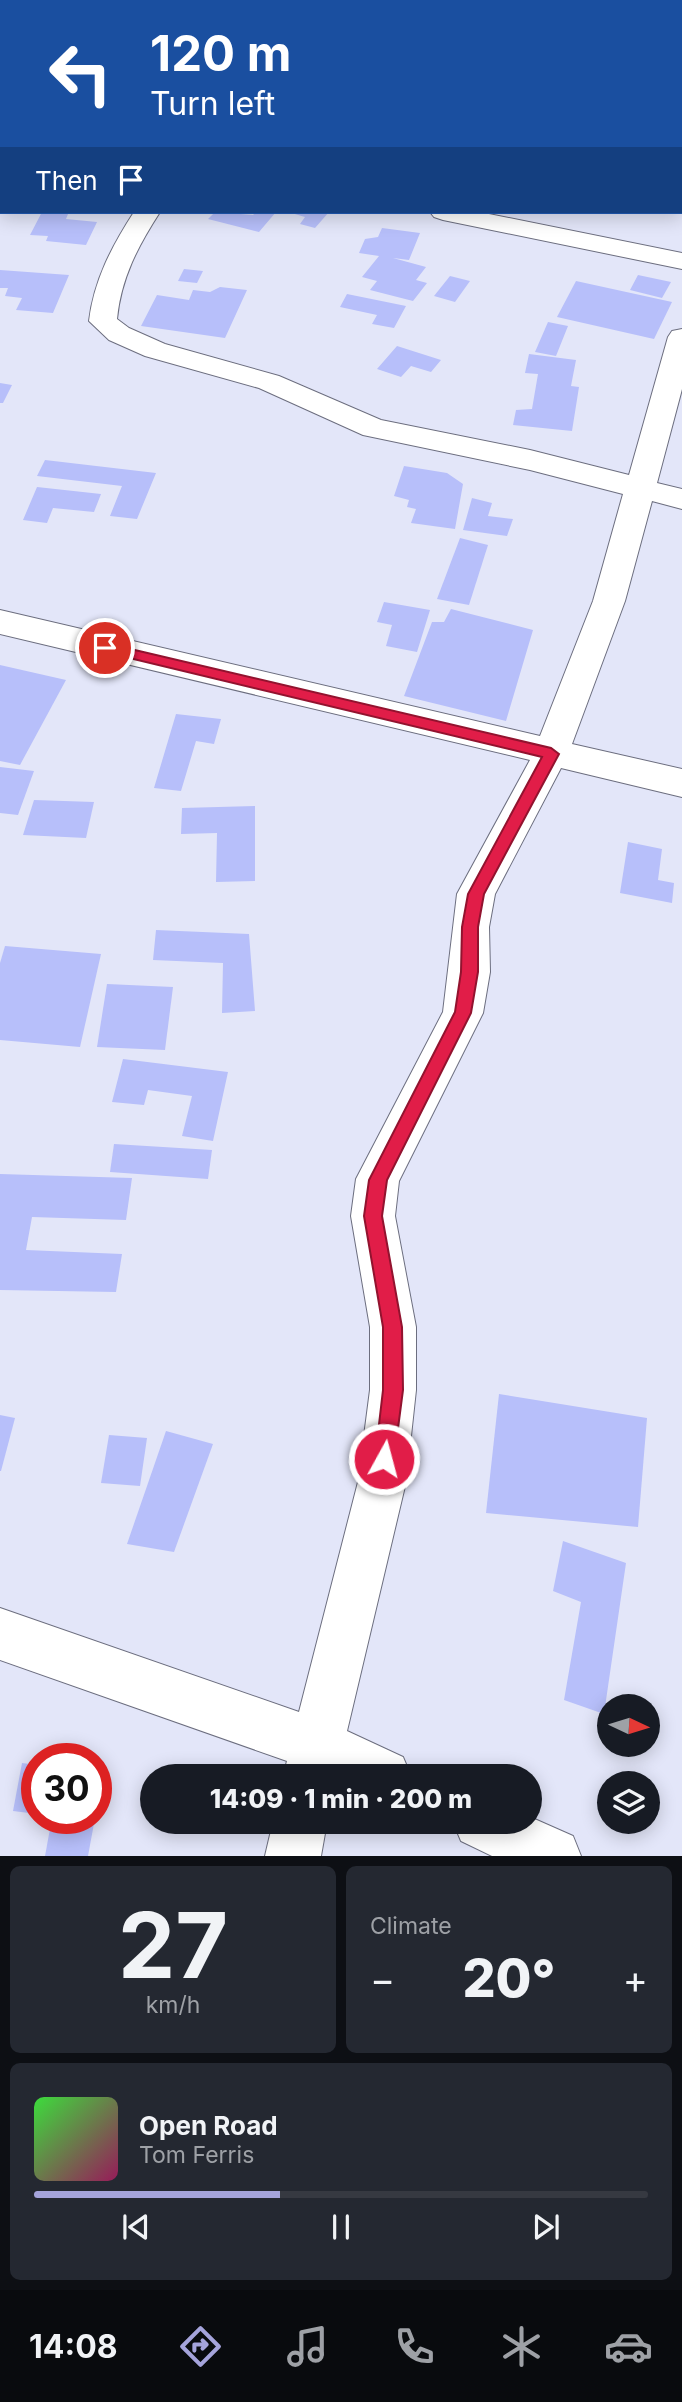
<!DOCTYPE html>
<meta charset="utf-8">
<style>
:root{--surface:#171b24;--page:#242831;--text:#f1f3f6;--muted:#9ea1a6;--line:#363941;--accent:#a5a4db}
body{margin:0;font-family:Inter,sans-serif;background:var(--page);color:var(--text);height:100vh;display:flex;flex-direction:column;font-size:26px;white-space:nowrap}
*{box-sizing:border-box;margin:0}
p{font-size:23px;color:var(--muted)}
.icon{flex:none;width:38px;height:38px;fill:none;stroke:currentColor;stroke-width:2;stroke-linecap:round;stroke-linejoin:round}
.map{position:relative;height:1856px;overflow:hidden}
.panel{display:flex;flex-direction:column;gap:10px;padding:10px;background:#0d0f14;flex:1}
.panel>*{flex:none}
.guide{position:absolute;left:0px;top:0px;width:682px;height:214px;box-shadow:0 4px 18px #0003;background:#1a4fa0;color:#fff;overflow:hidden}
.needle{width:46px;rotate:94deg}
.tools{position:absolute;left:597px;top:1694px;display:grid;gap:14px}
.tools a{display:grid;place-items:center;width:63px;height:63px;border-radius:50%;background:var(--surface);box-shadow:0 4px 18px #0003;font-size:35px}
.speed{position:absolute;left:21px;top:1743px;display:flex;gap:14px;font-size:35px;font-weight:700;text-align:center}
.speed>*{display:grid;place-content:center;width:91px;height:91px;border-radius:50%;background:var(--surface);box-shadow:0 4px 18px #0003;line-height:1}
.speed .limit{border:10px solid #d22;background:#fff;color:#111}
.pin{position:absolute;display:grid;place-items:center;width:60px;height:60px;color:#fff;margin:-30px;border:4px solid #fff;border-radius:50%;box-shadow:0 2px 7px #0007}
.me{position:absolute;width:77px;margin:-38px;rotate:7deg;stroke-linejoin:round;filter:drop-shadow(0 0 5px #0008)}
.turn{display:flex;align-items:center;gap:24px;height:147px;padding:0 35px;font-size:32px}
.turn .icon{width:91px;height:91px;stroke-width:2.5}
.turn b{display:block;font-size:49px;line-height:60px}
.then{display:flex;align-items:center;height:66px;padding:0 35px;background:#0003;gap:14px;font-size:26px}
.big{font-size:52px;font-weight:800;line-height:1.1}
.panel .widget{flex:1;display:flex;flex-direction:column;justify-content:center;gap:10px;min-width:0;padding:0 24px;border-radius:10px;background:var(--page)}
.panel .dial{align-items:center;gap:0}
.dial b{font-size:91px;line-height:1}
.song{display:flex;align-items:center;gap:21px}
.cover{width:84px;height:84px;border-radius:10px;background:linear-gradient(135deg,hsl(120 70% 55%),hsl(330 70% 35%))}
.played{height:7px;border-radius:4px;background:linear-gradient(90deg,var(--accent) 40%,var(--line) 40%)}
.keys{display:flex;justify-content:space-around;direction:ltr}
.heat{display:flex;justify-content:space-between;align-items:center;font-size:38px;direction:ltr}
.panel .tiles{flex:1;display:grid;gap:10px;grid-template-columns:1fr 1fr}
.widget:last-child{grid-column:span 2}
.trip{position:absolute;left:140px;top:1764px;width:402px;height:70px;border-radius:35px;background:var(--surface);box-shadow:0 4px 18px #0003;font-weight:800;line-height:70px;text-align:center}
.dock{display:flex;height:112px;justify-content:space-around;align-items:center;background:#090b0e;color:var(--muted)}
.dock .icon{width:49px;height:49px}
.dock .on{color:var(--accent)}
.dock b{font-size:32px;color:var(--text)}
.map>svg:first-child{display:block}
.building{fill:#b7bffa}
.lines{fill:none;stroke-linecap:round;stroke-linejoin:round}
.street-casing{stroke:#6c6e7f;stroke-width:2}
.path{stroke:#737581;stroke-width:2.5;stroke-dasharray:1 3.5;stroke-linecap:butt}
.street{fill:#fff;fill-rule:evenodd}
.route{fill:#e11d48;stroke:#92132f;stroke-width:2}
</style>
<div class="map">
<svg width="682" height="1856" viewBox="0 0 682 1856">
<rect width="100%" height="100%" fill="#e3e6f9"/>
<!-- building -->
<g class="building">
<polygon points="42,212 68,214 66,219 97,222 86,245 46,241 48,236 30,235"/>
<polygon points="215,212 253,215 256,212 276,212 259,232 208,219"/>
<polygon points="288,212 329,212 315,228 300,224 305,217"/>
<polygon points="382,228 420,233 409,260 393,258 426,267 416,280 427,283 413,301 370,290 377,281 362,277 379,256 359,253 365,239 378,237"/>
<polygon points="184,269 203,271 197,283 178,281"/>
<polygon points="0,270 69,275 53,313 16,310 22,298 5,296 8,288 0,288"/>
<polygon points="638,275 671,282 662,298 630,290"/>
<polygon points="450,276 470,281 455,302 434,296"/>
<polygon points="576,281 672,302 654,339 557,317"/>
<polygon points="220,287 247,290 225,338 141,326 157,295 189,300 193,290 210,292"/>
<polygon points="347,294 406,306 394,328 372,324 377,315 340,307"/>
<polygon points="548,322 568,326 556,356 535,352"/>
<polygon points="397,346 441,360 431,372 411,366 401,377 377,369"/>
<polygon points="529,354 576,360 571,386 579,387 572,431 513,425 516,410 532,409 538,374 525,373"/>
<polygon points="0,383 12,385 3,403 0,403"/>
<polygon points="45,460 156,473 137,519 110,516 122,486 37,476"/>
<polygon points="404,466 447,473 463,484 455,529 411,523 416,509 407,507 409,500 394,496"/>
<polygon points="37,487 101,494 94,512 53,508 47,523 23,520"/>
<polygon points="472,498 492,503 488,516 513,519 507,536 463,530"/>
<polygon points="460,538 488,545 469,605 437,599"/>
<polygon points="384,602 430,610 417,652 386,646 392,625 377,622"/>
<polygon points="451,609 533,630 506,721 404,696 432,622 444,622"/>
<polygon points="0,665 66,680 20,765 0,761"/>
<polygon points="176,714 221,719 214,744 196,741 181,791 154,788"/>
<polygon points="0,767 34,771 18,815 0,813"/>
<polygon points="34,800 94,802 86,838 23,835"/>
<polygon points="255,806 255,881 216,882 217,833 181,834 182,808"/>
<polygon points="628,842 662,849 658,880 674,883 672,903 620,893"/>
<polygon points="156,930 249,934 255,1011 222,1013 223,963 153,960"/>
<polygon points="5,946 101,954 80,1047 0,1040 0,963"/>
<polygon points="107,984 173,987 165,1050 97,1047"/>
<polygon points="123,1059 228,1072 213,1141 182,1136 192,1096 148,1090 144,1105 112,1102"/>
<polygon points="114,1144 212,1150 208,1179 110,1172"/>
<polygon points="0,1174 132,1178 126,1220 32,1217 26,1250 122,1254 116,1292 0,1290"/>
<polygon points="499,1394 647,1418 638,1527 486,1513"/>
<polygon points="0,1415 15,1418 1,1471 0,1471"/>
<polygon points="166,1431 213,1444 174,1552 127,1544"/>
<polygon points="109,1435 147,1438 140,1486 101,1483"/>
<polygon points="563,1541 626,1563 604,1714 564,1700 581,1602 553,1591"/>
<polygon points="22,1763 37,1765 37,1814 13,1811"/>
<polygon points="96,1774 103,1775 98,1804 96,1804"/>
<polygon points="52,1818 95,1818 88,1856 45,1856"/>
</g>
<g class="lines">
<!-- street casing -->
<g class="street-casing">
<g id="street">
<polygon points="149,0 171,0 172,2 150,2"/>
<rect x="0" y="116" width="2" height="14"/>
<path d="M 134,212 L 160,212 C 138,246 121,278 117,319 L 129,328 L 165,344 L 279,376 L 381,420 L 530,450 L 629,475 L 668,337 L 672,331 L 682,329 L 682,389 L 657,483 L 682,489 L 682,509 L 652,501 L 625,601 L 572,744 L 682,769 L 682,797 L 561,768 L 495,894 L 489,927 L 490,972 L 483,1013 L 399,1181 L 395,1216 L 416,1327 L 416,1390 L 406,1482 L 347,1731 L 403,1757 L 411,1776 L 283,1776 L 287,1761 L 0,1660 L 0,1608 L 299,1712 L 358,1482 L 370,1390 L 370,1327 L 351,1216 L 356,1179 L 443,1012 L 457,894 L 530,760 L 0,634 L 0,610 L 540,736 L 593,601 L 623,494 L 530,470 L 363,435 L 259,388 L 145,356 L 109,340 L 89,321 C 94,280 112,246 134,212 Z"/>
<polygon points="430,212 479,212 682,253 682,269 443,220 434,217"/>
<polygon points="530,1817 573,1836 581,1856 492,1856 461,1841 453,1822 530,1822"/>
<polygon points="273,1822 327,1822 321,1856 265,1856"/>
</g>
</g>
<!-- path -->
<polyline class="path" points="0,87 2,85"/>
<!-- street -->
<use href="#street" class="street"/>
</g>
<!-- route -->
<polygon class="route" points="105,643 551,748 559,754 484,894 478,927 478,972 471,1013 387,1180 382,1216 402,1327 403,1390 394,1459 392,1466 384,1469 377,1466 375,1459 383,1390 383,1327 364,1216 369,1180 455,1012 461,972 462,927 468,894 542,757 100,651 100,644"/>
</svg>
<div class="tools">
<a><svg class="needle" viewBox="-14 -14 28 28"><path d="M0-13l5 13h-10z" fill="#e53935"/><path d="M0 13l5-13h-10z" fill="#9ea1a6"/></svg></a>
<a><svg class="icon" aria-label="layers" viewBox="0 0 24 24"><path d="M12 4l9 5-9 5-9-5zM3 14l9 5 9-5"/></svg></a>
</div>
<div class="speed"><div class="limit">30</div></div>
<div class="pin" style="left:105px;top:648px;background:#d93025"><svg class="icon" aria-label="arrive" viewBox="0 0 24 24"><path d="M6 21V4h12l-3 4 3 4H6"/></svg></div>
<svg class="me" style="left:384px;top:1459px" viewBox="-20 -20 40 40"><circle r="17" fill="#e11d48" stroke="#fff" stroke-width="3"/><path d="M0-11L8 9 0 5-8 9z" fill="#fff"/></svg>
<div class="trip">14:09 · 1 min · 200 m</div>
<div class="guide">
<div class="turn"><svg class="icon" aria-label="left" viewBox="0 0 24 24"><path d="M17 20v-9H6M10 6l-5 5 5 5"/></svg><div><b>120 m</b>Turn left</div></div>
<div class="then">Then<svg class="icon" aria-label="arrive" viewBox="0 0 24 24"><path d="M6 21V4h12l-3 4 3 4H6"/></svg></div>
</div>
</div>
<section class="panel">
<div class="tiles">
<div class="widget dial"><b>27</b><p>km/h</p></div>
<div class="widget"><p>Climate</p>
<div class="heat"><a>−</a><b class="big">20°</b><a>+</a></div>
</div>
<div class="widget">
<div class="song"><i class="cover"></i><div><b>Open Road</b><p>Tom Ferris</p></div></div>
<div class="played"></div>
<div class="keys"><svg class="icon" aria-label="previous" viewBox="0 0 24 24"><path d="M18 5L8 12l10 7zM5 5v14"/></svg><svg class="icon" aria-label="pause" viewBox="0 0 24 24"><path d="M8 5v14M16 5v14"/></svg><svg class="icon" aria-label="next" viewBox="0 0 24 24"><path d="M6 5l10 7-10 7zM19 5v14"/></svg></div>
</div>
</div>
</section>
<nav class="dock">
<b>14:08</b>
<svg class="icon on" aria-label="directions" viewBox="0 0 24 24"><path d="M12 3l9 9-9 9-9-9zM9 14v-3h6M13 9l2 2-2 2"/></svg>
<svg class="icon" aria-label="music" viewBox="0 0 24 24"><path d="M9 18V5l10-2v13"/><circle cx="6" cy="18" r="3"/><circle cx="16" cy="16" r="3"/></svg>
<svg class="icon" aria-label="phone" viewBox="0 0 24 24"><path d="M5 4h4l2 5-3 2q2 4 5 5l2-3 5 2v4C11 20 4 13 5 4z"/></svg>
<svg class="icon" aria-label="climate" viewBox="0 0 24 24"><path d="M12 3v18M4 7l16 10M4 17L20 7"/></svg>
<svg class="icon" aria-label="car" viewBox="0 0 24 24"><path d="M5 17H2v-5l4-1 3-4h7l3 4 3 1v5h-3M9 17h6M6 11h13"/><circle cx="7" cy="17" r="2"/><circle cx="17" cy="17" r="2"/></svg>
</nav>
